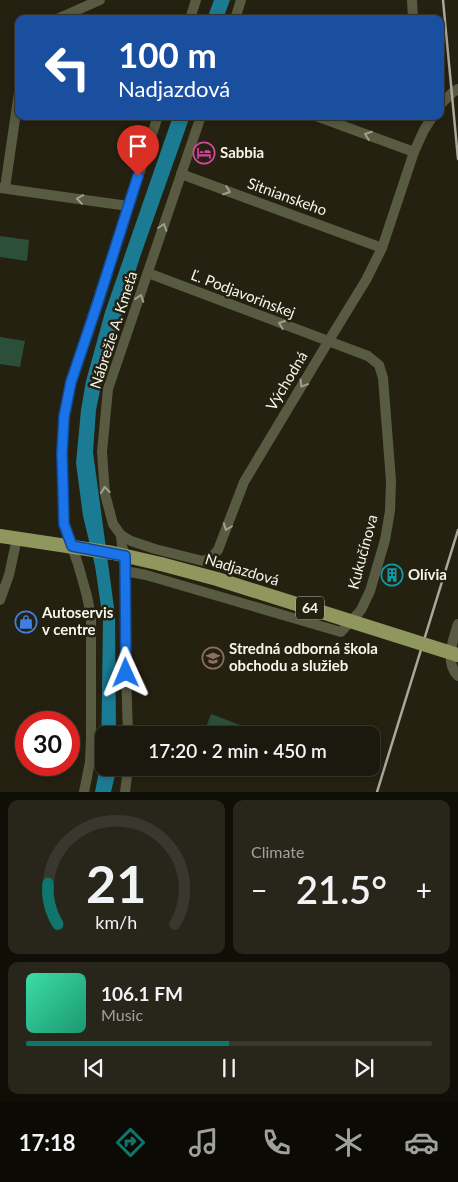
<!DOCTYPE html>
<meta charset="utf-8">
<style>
:root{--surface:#1b190d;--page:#28261b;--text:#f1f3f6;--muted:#a0a09d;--line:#39382e;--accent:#0f766e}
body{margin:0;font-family:Lato,sans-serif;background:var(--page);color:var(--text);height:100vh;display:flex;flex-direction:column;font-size:19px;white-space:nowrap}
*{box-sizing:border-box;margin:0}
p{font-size:16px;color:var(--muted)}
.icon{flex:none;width:28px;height:28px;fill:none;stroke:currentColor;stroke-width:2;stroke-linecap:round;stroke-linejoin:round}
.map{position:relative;height:792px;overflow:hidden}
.drawer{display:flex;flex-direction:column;gap:8px;padding:8px;background:#0f0e07;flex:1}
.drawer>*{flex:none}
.hud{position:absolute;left:15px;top:15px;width:429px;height:105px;border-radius:10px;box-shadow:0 2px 8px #0003,0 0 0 1px var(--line);background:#1a4fa0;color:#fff;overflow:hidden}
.speed{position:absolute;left:15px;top:711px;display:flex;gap:10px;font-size:25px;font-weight:700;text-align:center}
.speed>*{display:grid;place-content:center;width:65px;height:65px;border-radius:50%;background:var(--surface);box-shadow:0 2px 8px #0003,0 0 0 1px var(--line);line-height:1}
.speed .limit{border:8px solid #d22;background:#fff;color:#111}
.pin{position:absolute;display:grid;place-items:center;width:42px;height:42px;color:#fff;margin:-51px -21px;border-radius:50% 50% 50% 0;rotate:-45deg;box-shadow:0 0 5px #0007}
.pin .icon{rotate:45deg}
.me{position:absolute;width:55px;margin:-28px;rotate:359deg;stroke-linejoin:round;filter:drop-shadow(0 0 4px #0008)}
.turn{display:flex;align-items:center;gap:18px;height:105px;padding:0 20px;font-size:22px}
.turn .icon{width:65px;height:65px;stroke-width:2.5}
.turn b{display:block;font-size:35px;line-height:42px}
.big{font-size:38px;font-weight:600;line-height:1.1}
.drawer .tile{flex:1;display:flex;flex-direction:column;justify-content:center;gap:8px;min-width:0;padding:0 18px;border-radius:10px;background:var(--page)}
.drawer .dial{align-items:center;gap:0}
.dial svg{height:130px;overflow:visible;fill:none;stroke:var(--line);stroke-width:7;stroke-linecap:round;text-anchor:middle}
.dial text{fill:var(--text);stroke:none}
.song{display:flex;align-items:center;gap:15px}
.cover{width:60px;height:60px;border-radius:8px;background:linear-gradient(135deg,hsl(160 70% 55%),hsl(160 70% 35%))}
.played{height:5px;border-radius:2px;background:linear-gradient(90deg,var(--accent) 50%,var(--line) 50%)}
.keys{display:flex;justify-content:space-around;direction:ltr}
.heat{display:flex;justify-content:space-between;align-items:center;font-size:28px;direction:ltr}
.drawer .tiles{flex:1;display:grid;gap:8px;grid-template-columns:1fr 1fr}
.tile:last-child{grid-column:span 2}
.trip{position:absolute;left:95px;top:726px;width:285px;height:50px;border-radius:10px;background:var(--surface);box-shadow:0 2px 8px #0003,0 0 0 1px var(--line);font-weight:600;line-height:50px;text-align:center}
.tab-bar{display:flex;height:80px;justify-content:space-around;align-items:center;background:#0b0a05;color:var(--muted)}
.tab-bar .icon{width:35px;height:35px}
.tab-bar .selected{color:var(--accent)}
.tab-bar b{font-size:22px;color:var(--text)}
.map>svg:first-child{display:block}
.green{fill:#2c4f39}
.water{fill:#1b7b93}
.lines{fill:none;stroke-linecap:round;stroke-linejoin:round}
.minor{stroke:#585b41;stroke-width:10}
.primary{stroke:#8f965e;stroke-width:14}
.rail{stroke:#aaa79b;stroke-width:2.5}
.primary-bridge{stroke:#8f965e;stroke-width:14}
.oneway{stroke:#a0a08e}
.route-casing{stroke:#114b97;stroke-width:12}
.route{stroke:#1a73e8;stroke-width:9}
.labels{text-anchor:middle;stroke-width:5;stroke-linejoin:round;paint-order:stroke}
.shield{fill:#242111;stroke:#b8b5aa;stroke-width:1}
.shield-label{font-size:14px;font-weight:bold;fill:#f7f5eb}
.poi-label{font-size:15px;font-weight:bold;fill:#f7f5eb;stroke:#242111;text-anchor:start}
.street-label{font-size:15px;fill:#f7f5eb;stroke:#242111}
</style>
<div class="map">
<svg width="458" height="792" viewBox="0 0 458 792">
<rect width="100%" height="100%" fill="#242111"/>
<!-- green -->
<g class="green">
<polygon points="0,236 29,240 27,261 0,257"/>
<polygon points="0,337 25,341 20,367 0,364"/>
<polygon points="211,714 259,732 258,735 203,735"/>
</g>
<!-- water -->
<g class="water">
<polygon points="214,0 230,0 223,19 207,19"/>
<polygon points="173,116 190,116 140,257 105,367 96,410 93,452 115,615 116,735 104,735 104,768 116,768 116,771 111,792 95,792 101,761 103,620 95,566 83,516 76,463 81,410 86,381 105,312"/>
</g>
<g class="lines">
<!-- minor -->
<g class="minor">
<polyline points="412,0 413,19"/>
<polyline points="57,19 100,0"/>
<polyline points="190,19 196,0"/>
<polyline points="235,19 241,0"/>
<polyline points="440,105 452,93 458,89"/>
<polyline points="316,116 414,152"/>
<polyline points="181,174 382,248"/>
<polyline points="0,188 128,206"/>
<polyline points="5,188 19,92"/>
<polyline points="121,535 131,541 155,549 203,561 211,558 218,550 244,482 328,342 366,280 382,248 414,152 424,130 433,116"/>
<polyline points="125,571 146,575 341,632 361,610 370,591 385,540 390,511 391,481 383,378 379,365 368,356 148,273"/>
<polyline points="0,600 9,575 17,538"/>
<path d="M 458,624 C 453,640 444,662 458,676"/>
<polyline points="128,735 125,642 125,556 122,546 121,535 113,524 105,494 102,452 108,389 201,116"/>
<polyline points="84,792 90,762 91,739 91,617 87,596 78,564 64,524 62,453 64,417 71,382 158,116"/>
<polyline points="125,792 128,768"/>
</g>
<!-- primary -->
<polyline class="primary" points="0,536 113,553 161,564"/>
<!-- rail -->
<g class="rail">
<polyline points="443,0 458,159"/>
<polyline points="377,792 458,530"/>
</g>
<!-- primary-bridge -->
<polyline class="primary-bridge" points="161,564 217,579 458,655"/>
</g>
<!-- one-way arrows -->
<defs><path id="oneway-chevron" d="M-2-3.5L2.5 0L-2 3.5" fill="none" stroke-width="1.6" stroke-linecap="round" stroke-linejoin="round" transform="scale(1.25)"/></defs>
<g class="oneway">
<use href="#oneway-chevron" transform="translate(368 135) rotate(-160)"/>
<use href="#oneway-chevron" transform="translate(227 191) rotate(20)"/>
<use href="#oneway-chevron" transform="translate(80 199) rotate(-172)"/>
<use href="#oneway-chevron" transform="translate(163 227) rotate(-72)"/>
<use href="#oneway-chevron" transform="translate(140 298) rotate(-71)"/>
<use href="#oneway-chevron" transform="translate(282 324) rotate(-159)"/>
<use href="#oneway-chevron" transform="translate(303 384) rotate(121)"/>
<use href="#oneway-chevron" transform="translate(105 490) rotate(-97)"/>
<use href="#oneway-chevron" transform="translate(227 527) rotate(111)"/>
</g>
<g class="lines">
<!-- route casing -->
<g class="route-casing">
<polyline id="route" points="126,673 125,556 72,546 64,524 62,453 64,417 71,382 97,305 138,176"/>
</g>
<!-- route -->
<use href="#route" class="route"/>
</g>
<!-- icons -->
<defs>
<g id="hotel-ring" transform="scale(1.125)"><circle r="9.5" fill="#242111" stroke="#d1479c" stroke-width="1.5"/><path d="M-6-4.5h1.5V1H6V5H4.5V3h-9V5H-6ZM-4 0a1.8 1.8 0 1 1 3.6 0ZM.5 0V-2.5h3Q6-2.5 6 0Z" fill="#d1479c"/></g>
<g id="building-ring" transform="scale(1.125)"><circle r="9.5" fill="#242111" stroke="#0f9aa8" stroke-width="1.5"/><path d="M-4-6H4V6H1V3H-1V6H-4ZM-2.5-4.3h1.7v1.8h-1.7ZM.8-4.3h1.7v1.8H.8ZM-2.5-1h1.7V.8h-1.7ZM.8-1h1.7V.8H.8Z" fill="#0f9aa8"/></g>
<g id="shop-ring" transform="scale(1.125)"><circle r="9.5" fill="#242111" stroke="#3f7fe0" stroke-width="1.5"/><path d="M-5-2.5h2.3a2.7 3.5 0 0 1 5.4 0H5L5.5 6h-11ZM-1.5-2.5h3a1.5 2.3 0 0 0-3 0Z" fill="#3f7fe0"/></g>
<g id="school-ring" transform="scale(1.125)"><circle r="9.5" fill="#242111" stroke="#8d6e63" stroke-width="1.5"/><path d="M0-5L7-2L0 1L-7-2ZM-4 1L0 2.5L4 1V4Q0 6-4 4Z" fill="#8d6e63"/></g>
</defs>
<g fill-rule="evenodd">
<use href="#hotel-ring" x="204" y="153"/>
<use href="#building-ring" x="392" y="575"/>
<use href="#shop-ring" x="26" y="622"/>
<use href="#school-ring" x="213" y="658"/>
</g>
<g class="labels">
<!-- shield labels -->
<rect class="shield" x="296" y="596.5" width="28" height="23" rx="4"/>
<g class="shield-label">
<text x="310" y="613">64</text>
</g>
<!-- poi labels -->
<g class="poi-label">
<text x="220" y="158">Sabbia</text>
<text x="408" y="580">Olívia</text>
<text x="42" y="618">Autoservis<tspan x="42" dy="17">v centre</tspan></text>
<text x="229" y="654">Stredná odborná škola<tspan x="229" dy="17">obchodu a služieb</tspan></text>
</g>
<!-- street labels -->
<g class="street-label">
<text transform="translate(287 197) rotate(20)" y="5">Sitnianskeho</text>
<text transform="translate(243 294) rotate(21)" y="5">Ľ. Podjavorinskej</text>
<text transform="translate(114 330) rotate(-72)" y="5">Nábrežie A. Kmeťa</text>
<text transform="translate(287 381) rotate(-59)" y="5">Východná</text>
<text transform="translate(363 552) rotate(-75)" y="5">Kukučínova</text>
<text transform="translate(242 570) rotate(17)" y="5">Nadjazdová</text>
</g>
</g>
</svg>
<div class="speed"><div class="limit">30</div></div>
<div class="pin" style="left:138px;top:176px;background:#d93025"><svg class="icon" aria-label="arrive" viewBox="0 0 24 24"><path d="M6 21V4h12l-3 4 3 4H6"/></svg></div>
<svg class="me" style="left:126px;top:673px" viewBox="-20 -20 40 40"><path d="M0-17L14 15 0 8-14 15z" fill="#1a73e8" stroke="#fff" stroke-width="4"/></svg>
<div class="trip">17:20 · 2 min · 450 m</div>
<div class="hud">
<div class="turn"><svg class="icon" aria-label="left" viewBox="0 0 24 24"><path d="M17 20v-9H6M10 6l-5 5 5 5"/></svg><div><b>100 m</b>Nadjazdová</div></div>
</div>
</div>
<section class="drawer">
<div class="tiles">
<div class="tile dial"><svg viewBox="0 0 100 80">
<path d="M14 69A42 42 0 1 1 86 69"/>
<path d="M14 69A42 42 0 0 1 8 44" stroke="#0f766e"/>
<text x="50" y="56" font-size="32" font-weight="700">21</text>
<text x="50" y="72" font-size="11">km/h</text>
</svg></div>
<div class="tile"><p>Climate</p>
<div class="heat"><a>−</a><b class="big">21.5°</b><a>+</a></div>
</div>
<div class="tile">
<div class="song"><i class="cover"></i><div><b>106.1 FM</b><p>Music</p></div></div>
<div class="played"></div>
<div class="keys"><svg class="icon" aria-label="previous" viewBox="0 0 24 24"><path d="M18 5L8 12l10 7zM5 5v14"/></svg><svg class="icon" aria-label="pause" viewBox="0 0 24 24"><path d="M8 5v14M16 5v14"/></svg><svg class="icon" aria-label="next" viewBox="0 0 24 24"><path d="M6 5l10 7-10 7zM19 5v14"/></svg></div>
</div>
</div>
</section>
<nav class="tab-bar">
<b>17:18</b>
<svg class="icon selected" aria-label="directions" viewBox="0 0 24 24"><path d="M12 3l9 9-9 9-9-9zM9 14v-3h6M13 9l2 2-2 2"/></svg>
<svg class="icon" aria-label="music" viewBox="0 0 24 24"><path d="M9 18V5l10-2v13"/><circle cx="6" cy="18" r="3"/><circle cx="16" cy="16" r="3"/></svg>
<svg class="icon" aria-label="phone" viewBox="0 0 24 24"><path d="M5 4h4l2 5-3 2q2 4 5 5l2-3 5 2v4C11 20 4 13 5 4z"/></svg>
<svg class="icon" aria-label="climate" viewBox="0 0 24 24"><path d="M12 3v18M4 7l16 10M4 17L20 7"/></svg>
<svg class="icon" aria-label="car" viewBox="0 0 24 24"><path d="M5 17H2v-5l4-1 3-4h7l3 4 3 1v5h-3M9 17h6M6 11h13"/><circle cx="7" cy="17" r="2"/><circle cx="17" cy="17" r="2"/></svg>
</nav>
